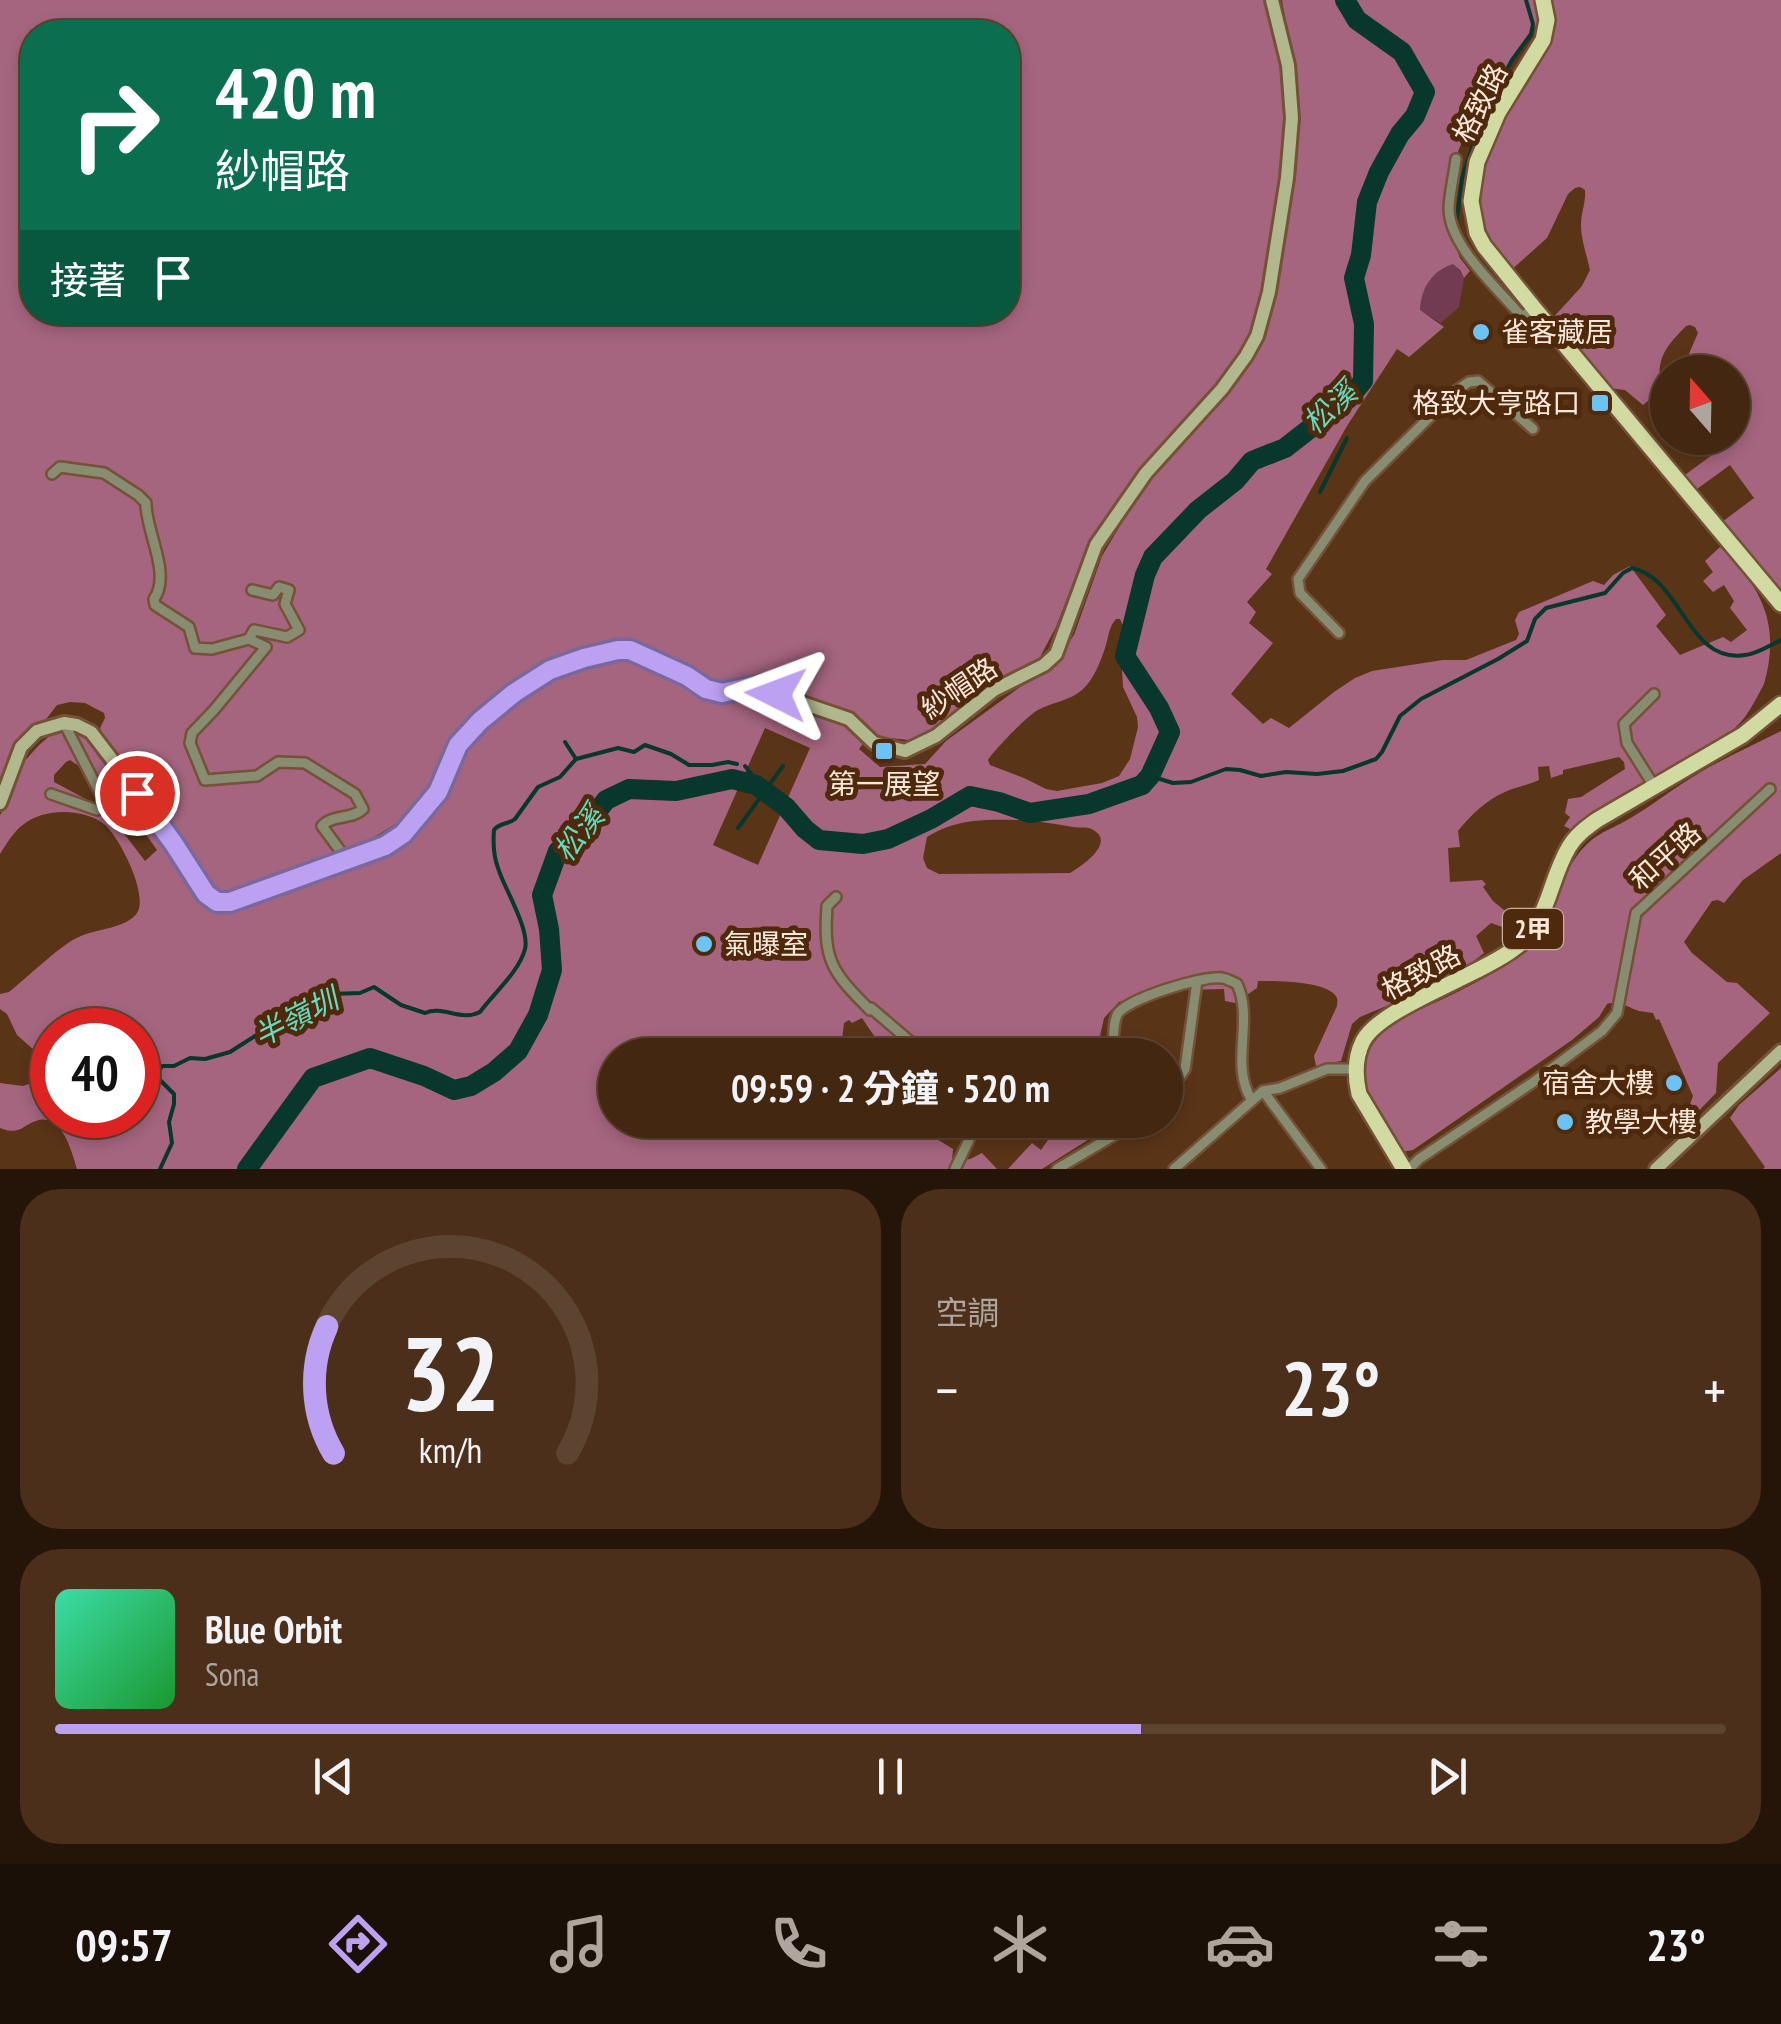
<!DOCTYPE html>
<html lang="zh-TW">
<meta charset="utf-8">
<style>
:root{--surface:#442711;--page:#4b2f1a;--text:#f1f3f6;--muted:#afa59f;--line:#5c4431;--accent:#bca0f2}
body{margin:0;font-family:"PT Sans Narrow","Noto Sans TC",sans-serif;background:var(--page);color:var(--text);height:100vh;display:flex;flex-direction:column;font-size:38px;white-space:nowrap}
*{box-sizing:border-box;margin:0}
p{font-size:32px;color:var(--muted)}
.icon{flex:none;width:55px;height:55px;fill:none;stroke:currentColor;stroke-width:2;stroke-linecap:round;stroke-linejoin:round}
.map{position:relative;height:1169px;overflow:hidden}
.panel{display:flex;flex-direction:column;gap:20px;padding:20px;background:#251509;flex:1}
.panel>*{flex:none}
.banner{position:absolute;left:20px;top:20px;width:1000px;height:305px;border-radius:40px;box-shadow:0 5px 15px #0003,0 0 0 2px var(--line);background:#0b6e4f;color:#fff;overflow:hidden}
.needle{width:65px;rotate:340deg}
.buttons{position:absolute;left:1650px;top:355px;display:grid;gap:20px}
.buttons a{display:grid;place-items:center;width:100px;height:100px;border-radius:50%;background:var(--surface);box-shadow:0 5px 15px #0003,0 0 0 2px var(--line);font-size:50px}
.speed{position:absolute;left:30px;top:1008px;display:flex;gap:20px;font-size:50px;font-weight:700;text-align:center}
.speed>*{display:grid;place-content:center;width:130px;height:130px;border-radius:50%;background:var(--surface);box-shadow:0 5px 15px #0003,0 0 0 2px var(--line);line-height:1}
.speed .limit{border:15px solid #d22;background:#fff;color:#111}
.pin{position:absolute;display:grid;place-items:center;width:85px;height:85px;color:#fff;margin:-42px;border:5px solid #fff;border-radius:50%;box-shadow:0 2px 10px #0007}
.me{position:absolute;width:110px;margin:-55px;rotate:273deg;stroke-linejoin:round;filter:drop-shadow(0 0 8px #0008)}
.turn{display:flex;align-items:center;gap:35px;height:210px;padding:0 30px;font-size:45px}
.turn .icon{width:130px;height:130px;stroke-width:2.5}
.turn b{display:block;font-size:70px;line-height:85px}
.then{display:flex;align-items:center;height:95px;padding:0 30px;background:#0003;gap:20px;font-size:38px}
.big{font-size:75px;font-weight:700;line-height:1.1}
.panel .widget{flex:1;display:flex;flex-direction:column;justify-content:center;gap:15px;min-width:0;padding:0 35px;border-radius:40px;background:var(--page)}
.panel .dial{align-items:center;gap:0}
.dial svg{height:260px;overflow:visible;fill:none;stroke:var(--line);stroke-width:7;stroke-linecap:round;text-anchor:middle}
.dial text{fill:var(--text);stroke:none}
.song{display:flex;align-items:center;gap:30px}
.cover{width:120px;height:120px;border-radius:15px;background:linear-gradient(135deg,hsl(160 70% 55%),hsl(130 70% 35%))}
.played{height:10px;border-radius:5px;background:linear-gradient(90deg,var(--accent) 65%,var(--line) 65%)}
.keys{display:flex;justify-content:space-around;direction:ltr}
.heat{display:flex;justify-content:space-between;align-items:center;font-size:55px;direction:ltr}
.panel .tiles{flex:1;display:grid;gap:20px;grid-template-columns:1fr 1fr}
.widget:last-child{grid-column:span 2}
.trip{position:absolute;left:598px;top:1038px;width:585px;height:100px;border-radius:50px;background:var(--surface);box-shadow:0 5px 15px #0003,0 0 0 2px var(--line);font-weight:700;line-height:100px;text-align:center}
.tabs{display:flex;height:160px;justify-content:space-around;align-items:center;background:#1b1007;color:var(--muted)}
.tabs .icon{width:70px;height:70px}
.tabs .selected{color:var(--accent)}
.tabs b{font-size:45px;color:var(--text)}
.map>svg:first-child{display:block}
.green{fill:#733b52}
.forest{fill:#a5657e;fill-rule:evenodd}
.lines{fill:none;stroke-linecap:round;stroke-linejoin:round}
.stream{stroke:#07372d;stroke-width:4}
.river{stroke:#07372d;stroke-width:20}
.street-casing{stroke:#745137;stroke-width:14}
.secondary-casing{stroke:#745137;stroke-width:18}
.primary-casing{stroke:#745137;stroke-width:20}
.street{stroke:#888d71;stroke-width:9}
.secondary{stroke:#b2b88d;stroke-width:12}
.primary{stroke:#d1daa1;stroke-width:15}
.route-casing{stroke:#7a689d;stroke-width:25}
.route{stroke:#bca0f2;stroke-width:18}
.poi-dot{fill:#6cc2f3;stroke:#4f290b;stroke-width:4}
.labels{text-anchor:middle;stroke-width:10;stroke-linejoin:round;paint-order:stroke}
.shield{fill:#4f290b;stroke:#c9af9d;stroke-width:2.5}
.shield-label{font-size:25px;font-weight:bold;fill:#fde9dc}
.street-label{font-size:28px;fill:#fde9dc;stroke:#4f290b}
.poi-label{font-size:28px;fill:#fde9dc;stroke:#4f290b;text-anchor:start}
.water-label{font-size:30px;font-style:italic;fill:#63ddbf;stroke:#4f290b}
</style>
<div class="map">
<svg width="1781" height="1169" viewBox="0 0 1781 1169">
<rect width="100%" height="100%" fill="#5a3417"/>
<!-- green -->
<path class="green" d="M 1454,263 L 1464,278 L 1459,307 L 1441,323 L 1419,310 C 1421,288 1432,271 1454,263 Z"/>
<!-- forest -->
<g class="forest">
<path d="M 0,0 L 1267,0 L 1281,68 L 1284,114 L 1274,237 L 1250,335 L 1227,376 L 1196,406 L 1105,518 L 1085,552 L 1056,627 L 1039,659 L 1016,673 L 989,684 L 925,735 L 909,740 L 880,737 L 850,717 L 753,681 L 735,681 L 718,687 L 628,641 L 568,653 L 541,661 L 481,712 L 457,741 L 434,787 L 405,818 L 376,836 L 253,889 L 229,892 L 216,890 L 201,878 L 110,750 L 100,728 L 105,718 L 104,713 L 85,703 L 70,702 L 57,705 L 47,718 L 17,744 L 0,789 ZM 32,32 L 1008,32 L 1008,312 L 32,312 Z"/>
<path d="M 1282,0 L 1540,0 L 1542,16 L 1465,134 L 1450,172 L 1444,217 L 1460,258 L 1470,271 L 1464,278 L 1460,270 L 1453,264 C 1432,271 1421,288 1420,310 L 1444,327 L 1409,357 L 1397,349 L 1347,426 L 1266,569 L 1272,574 L 1247,602 L 1256,612 L 1249,623 L 1273,643 L 1231,694 L 1263,724 L 1271,718 L 1289,728 L 1334,692 L 1355,678 L 1372,671 L 1443,660 L 1466,660 L 1516,640 L 1519,634 L 1515,620 L 1519,612 L 1593,581 L 1604,585 L 1613,575 L 1630,566 L 1666,615 L 1656,626 L 1680,655 L 1723,637 L 1731,642 L 1747,630 L 1730,608 L 1734,601 L 1724,585 L 1713,592 L 1703,581 L 1713,572 L 1705,561 L 1720,547 C 1762,587 1781,625 1764,684 C 1758,695 1752,707 1745,717 C 1728,739 1688,762 1664,776 C 1651,783 1636,787 1622,794 C 1604,804 1587,817 1572,830 L 1564,826 L 1570,817 L 1565,813 L 1568,799 L 1581,797 L 1625,769 L 1624,762 L 1619,757 L 1563,770 L 1563,774 L 1551,778 L 1549,766 L 1538,767 L 1539,780 C 1528,785 1516,787 1505,792 C 1486,800 1471,815 1458,831 L 1460,847 L 1448,848 L 1450,882 L 1482,880 L 1486,884 L 1483,887 L 1493,901 L 1516,920 L 1511,930 L 1491,923 L 1476,936 L 1484,953 L 1465,968 L 1403,999 L 1360,1017 L 1352,1024 L 1341,1061 L 1316,1066 L 1314,1056 L 1337,1006 C 1337,1003 1338,1001 1337,998 C 1330,981 1275,981 1258,981 L 1257,988 L 1235,1003 L 1225,1001 L 1224,989 L 1187,990 L 1170,986 L 1119,1002 L 1104,1018 L 1096,1055 L 887,1055 L 862,1018 L 852,1023 L 849,1020 L 844,1023 L 842,1040 L 851,1055 L 615,1055 L 615,1120 L 906,1120 L 953,1149 L 952,1162 L 970,1159 L 982,1153 L 997,1169 L 77,1169 C 72,1153 63,1115 39,1120 C 21,1125 21,1136 0,1128 L 0,1083 L 23,1086 L 43,1079 L 35,1051 L 17,1035 L 7,1014 L 0,1009 L 0,994 L 9,992 C 27,978 62,943 81,936 C 97,929 127,928 137,913 C 149,895 119,836 104,824 C 83,808 44,808 24,824 C 14,831 7,843 0,854 L 0,815 L 7,804 L 23,763 L 39,745 L 58,729 L 89,731 L 97,755 L 145,812 L 180,862 L 195,894 L 213,907 L 229,909 L 386,854 L 412,836 L 462,749 L 477,729 L 518,697 L 565,670 L 577,665 L 625,657 L 669,672 L 716,701 L 757,694 L 808,713 L 848,723 L 865,741 L 859,749 L 880,767 L 925,764 L 946,741 L 1020,687 L 1048,672 L 1074,635 L 1102,556 L 1124,519 L 1174,447 L 1260,337 L 1273,307 L 1297,166 L 1297,89 ZM 1116,619 L 1120,619 L 1125,630 L 1121,654 L 1123,687 L 1137,717 L 1138,727 L 1130,759 L 1119,776 L 1102,783 L 1057,791 L 1046,789 L 1024,778 L 990,765 L 988,760 C 994,750 1028,715 1038,710 C 1053,702 1069,701 1082,690 C 1094,679 1100,663 1105,648 C 1109,637 1108,628 1116,619 ZM 765,728 L 810,748 L 758,865 L 713,845 ZM 70,760 L 123,796 L 127,808 L 157,850 L 145,861 L 106,810 L 54,782 L 54,775 L 66,762 ZM 1026,820 C 1042,822 1058,824 1073,827 C 1079,828 1084,827 1089,828 C 1120,840 1082,866 1070,873 L 939,874 L 927,868 L 923,858 L 927,837 C 960,817 989,820 1026,820 ZM 52,1030 L 138,1030 L 138,1115 L 52,1115 Z"/>
<path d="M 1550,0 L 1781,0 L 1781,591 L 1722,522 L 1754,498 L 1730,465 L 1697,489 L 1685,475 L 1716,452 L 1705,438 L 1732,438 L 1732,372 L 1689,372 L 1685,363 L 1698,333 L 1695,327 L 1690,325 L 1686,326 C 1664,349 1656,358 1661,390 L 1643,405 L 1625,390 L 1608,388 L 1551,320 L 1582,286 L 1590,270 C 1587,256 1581,240 1581,225 C 1581,213 1586,202 1585,190 L 1580,187 L 1575,188 L 1568,194 L 1547,238 L 1509,272 C 1500,260 1488,248 1482,234 C 1462,195 1496,124 1518,90 C 1528,74 1546,58 1551,38 C 1554,27 1551,12 1550,0 Z"/>
<path d="M 1781,731 L 1781,853 L 1743,880 L 1724,903 L 1718,900 L 1712,901 L 1684,942 L 1692,953 L 1727,982 L 1737,983 L 1770,1013 L 1718,1063 L 1716,1093 L 1681,1129 L 1693,1096 L 1659,1019 L 1656,1020 L 1653,1013 C 1648,1012 1643,1012 1639,1011 C 1626,1007 1621,999 1607,1004 L 1599,1017 L 1572,1040 L 1413,1150 L 1402,1152 C 1383,1123 1355,1093 1367,1056 C 1379,1023 1416,1012 1445,998 C 1468,987 1512,964 1531,948 C 1558,924 1555,887 1574,860 C 1592,834 1604,833 1629,819 C 1653,805 1675,787 1699,773 C 1726,757 1754,745 1781,731 Z"/>
<polygon points="1781,1068 1781,1169 1763,1169 1765,1167 1730,1118 1739,1105"/>
<polygon points="1048,1120 1094,1120 1091,1138 1042,1169 1008,1169 1032,1143 1041,1150 1057,1127"/>
</g>
<g class="lines">
<!-- stream -->
<g class="stream">
<polyline points="1456,225 1462,178 1484,112 1512,60 1531,34 1533,24 1526,0"/>
<polyline points="1320,492 1347,438"/>
<polyline points="565,742 576,759"/>
<polyline points="745,766 752,775 756,785"/>
<path d="M 1150,776 L 1173,783 L 1191,782 L 1226,769 L 1240,770 L 1261,776 L 1286,772 L 1317,774 L 1343,771 L 1376,759 L 1382,752 L 1400,716 L 1421,699 L 1498,659 L 1527,641 L 1535,619 L 1546,608 L 1605,593 L 1623,573 L 1632,568 C 1682,578 1687,664 1745,655 C 1757,654 1770,645 1781,640"/>
<polyline points="738,828 783,766"/>
<path d="M 160,1169 L 172,1143 L 169,1122 L 174,1104 L 174,1094 L 160,1080 L 158,1073 L 162,1066 L 174,1066 L 190,1058 L 205,1059 L 230,1052 L 308,1002 L 331,994 L 360,993 L 374,987 L 401,1005 L 425,1013 C 443,1005 461,1022 480,1012 C 494,993 519,972 525,949 C 530,929 504,888 498,868 C 494,857 493,842 494,830 C 499,823 509,824 515,819 L 538,787 L 560,777 L 576,759 L 618,748 L 634,752 L 645,745 L 671,754 L 689,765 L 712,765 L 728,762 L 737,764"/>
</g>
<!-- river -->
<polyline class="river" points="247,1169 313,1078 370,1058 424,1076 454,1090 471,1086 494,1072 518,1051 538,1015 552,970 549,929 542,895 558,851 585,828 606,800 629,789 676,791 732,779 756,785 786,807 805,829 819,840 863,844 888,839 931,819 970,796 999,802 1030,813 1089,804 1142,785 1150,776 1170,732 1159,708 1125,656 1145,575 1153,557 1198,510 1235,481 1252,461 1285,448 1349,398 1363,381 1364,324 1354,278 1361,255 1367,202 1379,172 1400,134 1415,116 1425,92 1402,52 1357,20 1345,0"/>
<!-- street casing -->
<g class="street-casing">
<g id="street">
<path d="M 1456,159 C 1454,175 1450,191 1449,207 C 1448,246 1498,288 1522,317 L 1534,308"/>
<path d="M 52,474 L 60,467 L 104,473 L 138,495 L 146,503 C 145,530 172,574 154,599 L 155,605 L 189,627 L 195,648 L 212,649 L 249,639 L 266,647 L 214,710 L 192,733 L 190,743 L 205,780 L 257,776 L 278,762 L 305,763 L 355,794 L 363,809 C 352,820 332,814 322,826 L 347,860"/>
<polyline points="1339,633 1300,593 1298,579 1365,481 1457,390 1469,382 1478,381 1533,429"/>
<polyline points="249,639 254,630 287,637 299,630 285,604 289,590 279,587 273,595 252,590"/>
<polyline points="1654,786 1627,743 1624,724 1654,694"/>
<polyline points="51,794 97,810 104,808 104,801 64,723"/>
<path d="M 836,897 L 827,906 C 823,961 832,972 870,1010 L 871,1008 L 926,1055"/>
<path d="M 1113,1055 C 1114,1043 1112,1026 1117,1015 C 1125,999 1204,975 1222,978 C 1225,978 1235,983 1237,984 C 1254,1020 1230,1064 1251,1099"/>
<polyline points="1165,1091 1177,1081 1185,1069 1197,981"/>
<polyline points="1263,1091 1321,1169"/>
<polyline points="1109,1120 1113,1136"/>
<polyline points="955,1169 969,1140 968,1120"/>
<polyline points="1057,1169 1113,1136 1132,1120"/>
<polyline points="1174,1169 1263,1091 1280,1088 1327,1069 1356,1069"/>
<polyline points="1409,1169 1419,1159 1532,1083 1602,1031 1617,1013 1636,913 1770,789"/>
</g>
</g>
<!-- secondary casing -->
<g class="secondary-casing">
<g id="secondary">
<polyline points="0,803 21,747 37,731 64,723 77,725 91,732 150,809 206,895 217,902 230,903 385,846 403,835 438,792 459,745 480,721 514,693 550,671 585,658 630,649 687,677 706,689 722,693 749,687 764,690 849,719 874,743 905,751 936,736 994,690 1044,665 1056,654 1096,545 1146,473 1222,389 1246,356 1257,336 1269,292 1287,178 1292,118 1288,65 1272,0"/>
<polyline points="1656,1169 1781,1051"/>
</g>
</g>
<!-- primary casing -->
<g class="primary-casing">
<g id="primary">
<polyline points="1543,0 1547,20 1543,40 1498,113 1477,162 1471,201 1477,233 1484,246 1534,308 1781,604"/>
<path d="M 1404,1169 L 1359,1094 C 1355,1077 1355,1057 1363,1041 C 1381,1007 1481,975 1515,948 C 1550,921 1548,882 1569,847 C 1576,835 1586,828 1597,820 L 1743,735 L 1781,704"/>
</g>
</g>
<!-- street -->
<use href="#street" class="street"/>
<!-- secondary -->
<use href="#secondary" class="secondary"/>
<!-- primary -->
<use href="#primary" class="primary"/>
</g>
<g class="lines">
<!-- route casing -->
<g class="route-casing">
<polyline id="route" points="137,793 174,844 206,894 217,902 230,902 385,846 403,834 438,792 458,745 480,721 514,693 550,670 584,658 618,650 630,650 687,676 706,689 722,693 749,687 776,694"/>
</g>
<!-- route -->
<use href="#route" class="route"/>
</g>
<!-- markers -->
<g class="poi-dot">
<circle cx="1481" cy="332" r="10"/>
<rect x="1590" y="393" width="20" height="20" rx="5"/>
<rect x="874" y="741" width="20" height="20" rx="5"/>
<circle cx="704" cy="944" r="10"/>
<circle cx="1674" cy="1083" r="10"/>
<circle cx="1565" cy="1122" r="10"/>
</g>
<g class="labels">
<!-- shield labels -->
<rect class="shield" x="1503" y="909" width="60" height="40" rx="8"/>
<g class="shield-label">
<text x="1533" y="938">2甲</text>
</g>
<!-- street labels -->
<g class="street-label">
<text transform="translate(1480 103) rotate(-63)" y="10">格致路</text>
<text transform="translate(959 688) rotate(-34)" y="10">紗帽路</text>
<text transform="translate(1665 856) rotate(-42)" y="10">和平路</text>
<text transform="translate(1421 972) rotate(-28)" y="10">格致路</text>
</g>
<!-- poi labels -->
<g class="poi-label">
<text x="1501" y="342">雀客藏居</text>
<text x="1580" y="413" text-anchor="end">格致大亨路口</text>
<text x="884" y="794" text-anchor="middle">第一展望</text>
<text x="724" y="954">氣曝室</text>
<text x="1654" y="1093" text-anchor="end">宿舍大樓</text>
<text x="1585" y="1132">教學大樓</text>
</g>
<!-- water labels -->
<g class="water-label">
<text transform="translate(1330 408) rotate(-42)" y="10">松溪</text>
<text transform="translate(579 834) rotate(-52)" y="10">松溪</text>
<text transform="translate(296 1018) rotate(-27)" y="10">半嶺圳</text>
</g>
</g>
</svg>
<div class="buttons">
<a><svg class="needle" viewBox="-14 -14 28 28"><path d="M0-13l5 13h-10z" fill="#e53935"/><path d="M0 13l5-13h-10z" fill="#afa59f"/></svg></a>
</div>
<div class="speed"><div class="limit">40</div></div>
<div class="pin" style="left:137px;top:793px;background:#d93025"><svg class="icon" aria-label="arrive" viewBox="0 0 24 24"><path d="M6 21V4h12l-3 4 3 4H6"/></svg></div>
<svg class="me" style="left:776px;top:694px" viewBox="-20 -20 40 40"><path d="M0-17L14 15 0 8-14 15z" fill="#bca0f2" stroke="#fff" stroke-width="4"/></svg>
<div class="trip">09:59 · 2 分鐘 · 520 m</div>
<div class="banner">
<div class="turn"><svg class="icon" aria-label="right" viewBox="0 0 24 24"><path d="M7 20v-9h11M14 6l5 5-5 5"/></svg><div><b>420 m</b>紗帽路</div></div>
<div class="then">接著<svg class="icon" aria-label="arrive" viewBox="0 0 24 24"><path d="M6 21V4h12l-3 4 3 4H6"/></svg></div>
</div>
</div>
<section class="panel">
<div class="tiles">
<div class="widget dial"><svg viewBox="0 0 100 80">
<path d="M14 69A42 42 0 1 1 86 69"/>
<path d="M14 69A42 42 0 0 1 12 30" stroke="#bca0f2"/>
<text x="50" y="56" font-size="32" font-weight="700">32</text>
<text x="50" y="72" font-size="11">km/h</text>
</svg></div>
<div class="widget"><p>空調</p>
<div class="heat"><a>−</a><b class="big">23°</b><a>+</a></div>
</div>
<div class="widget">
<div class="song"><i class="cover"></i><div><b>Blue Orbit</b><p>Sona</p></div></div>
<div class="played"></div>
<div class="keys"><svg class="icon" aria-label="previous" viewBox="0 0 24 24"><path d="M18 5L8 12l10 7zM5 5v14"/></svg><svg class="icon" aria-label="pause" viewBox="0 0 24 24"><path d="M8 5v14M16 5v14"/></svg><svg class="icon" aria-label="next" viewBox="0 0 24 24"><path d="M6 5l10 7-10 7zM19 5v14"/></svg></div>
</div>
</div>
</section>
<nav class="tabs">
<b>09:57</b>
<svg class="icon selected" aria-label="directions" viewBox="0 0 24 24"><path d="M12 3l9 9-9 9-9-9zM9 14v-3h6M13 9l2 2-2 2"/></svg>
<svg class="icon" aria-label="music" viewBox="0 0 24 24"><path d="M9 18V5l10-2v13"/><circle cx="6" cy="18" r="3"/><circle cx="16" cy="16" r="3"/></svg>
<svg class="icon" aria-label="phone" viewBox="0 0 24 24"><path d="M5 4h4l2 5-3 2q2 4 5 5l2-3 5 2v4C11 20 4 13 5 4z"/></svg>
<svg class="icon" aria-label="climate" viewBox="0 0 24 24"><path d="M12 3v18M4 7l16 10M4 17L20 7"/></svg>
<svg class="icon" aria-label="car" viewBox="0 0 24 24"><path d="M5 17H2v-5l4-1 3-4h7l3 4 3 1v5h-3M9 17h6M6 11h13"/><circle cx="7" cy="17" r="2"/><circle cx="17" cy="17" r="2"/></svg>
<svg class="icon" aria-label="filters" viewBox="0 0 24 24"><path d="M4 7h16M4 17h16"/><circle cx="9" cy="7" r="2"/><circle cx="15" cy="17" r="2"/></svg>
<b>23°</b>
</nav>
